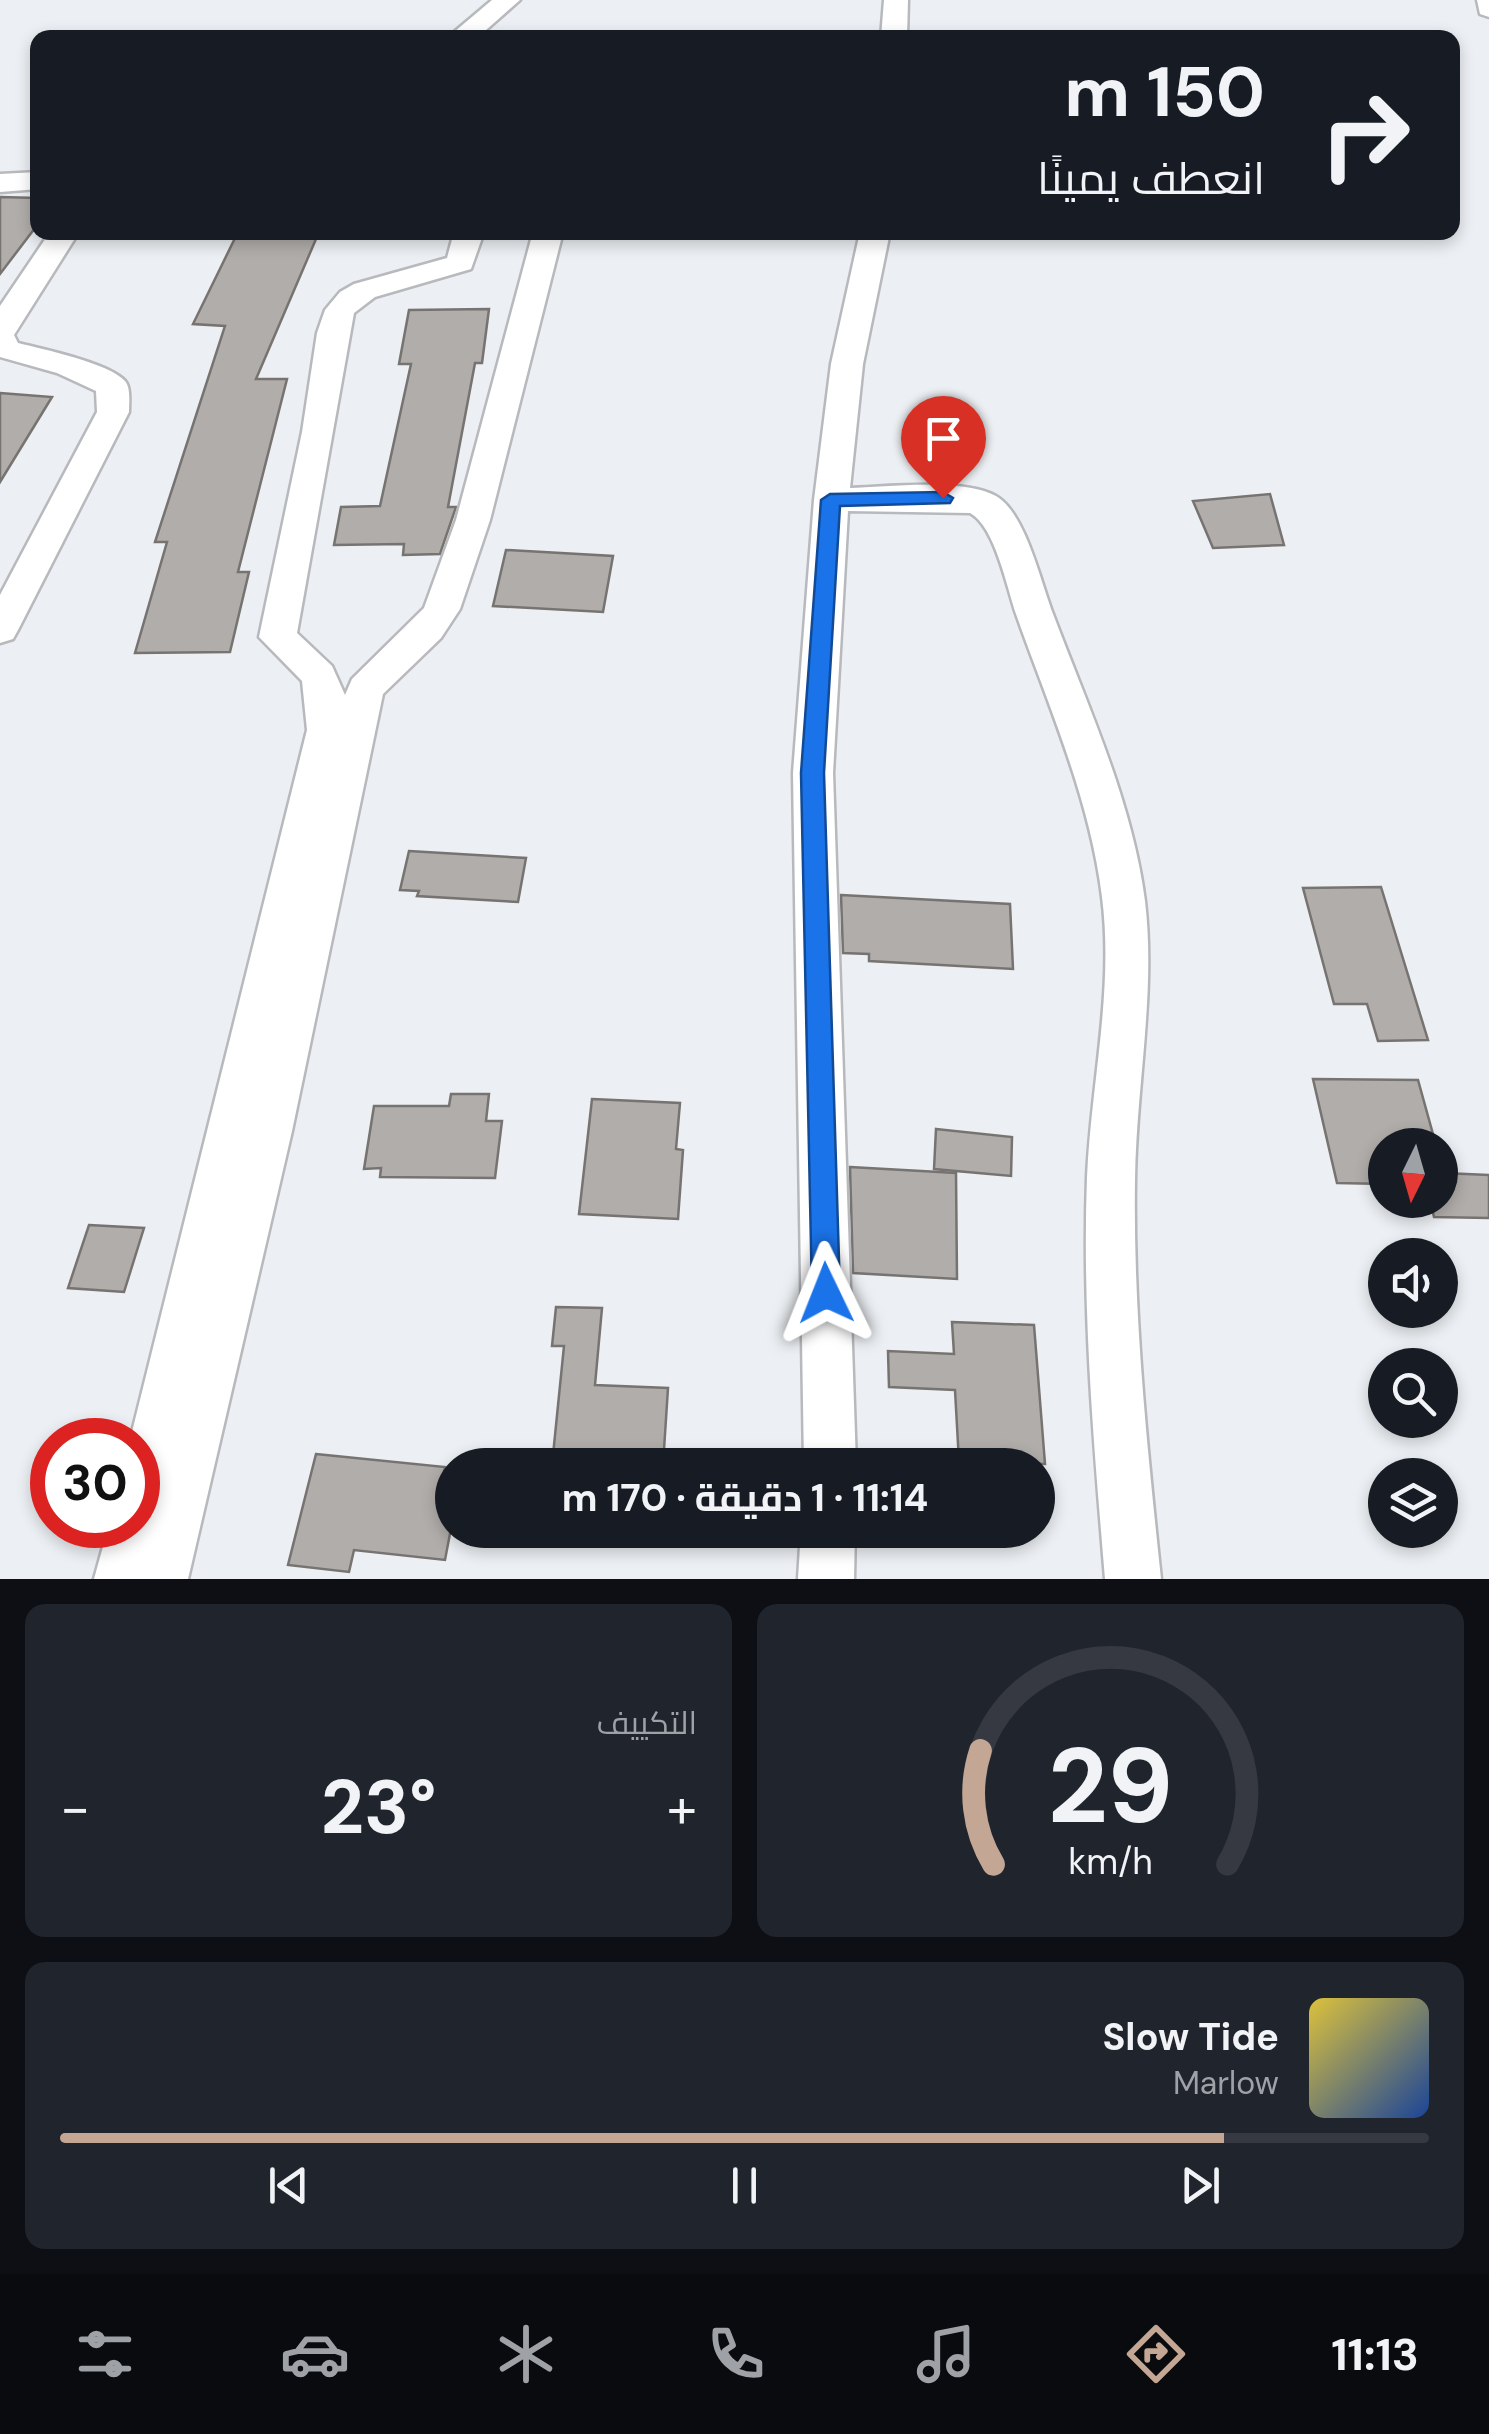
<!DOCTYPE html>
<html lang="ar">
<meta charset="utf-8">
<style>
:root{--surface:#171b24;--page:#20242c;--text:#f1f3f6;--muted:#9ea1a6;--line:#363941;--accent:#c3a694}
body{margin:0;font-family:"DM Sans",Cairo,sans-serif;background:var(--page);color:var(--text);direction:rtl;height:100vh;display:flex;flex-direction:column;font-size:38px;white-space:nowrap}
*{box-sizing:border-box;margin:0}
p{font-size:32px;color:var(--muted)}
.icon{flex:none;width:55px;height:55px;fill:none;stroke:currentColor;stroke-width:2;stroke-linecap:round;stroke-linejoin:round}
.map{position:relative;height:1579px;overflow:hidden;direction:ltr}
.panel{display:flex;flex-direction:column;gap:25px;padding:25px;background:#0d0f14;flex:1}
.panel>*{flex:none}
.banner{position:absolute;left:30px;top:30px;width:1430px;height:210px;border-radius:20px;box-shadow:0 5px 15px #0003;direction:rtl;background:#171b24;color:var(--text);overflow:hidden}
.needle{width:65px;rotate:185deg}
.fabs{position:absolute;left:1368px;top:1128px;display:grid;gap:20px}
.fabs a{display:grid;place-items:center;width:90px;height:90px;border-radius:50%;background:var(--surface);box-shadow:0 5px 15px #0003;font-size:50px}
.speed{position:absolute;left:30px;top:1418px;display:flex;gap:20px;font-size:50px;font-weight:700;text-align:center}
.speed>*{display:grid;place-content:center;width:130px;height:130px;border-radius:50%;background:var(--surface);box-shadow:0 5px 15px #0003;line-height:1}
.speed .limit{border:15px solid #d22;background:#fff;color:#111}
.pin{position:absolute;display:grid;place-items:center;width:85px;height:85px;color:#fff;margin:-102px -42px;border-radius:50% 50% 50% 0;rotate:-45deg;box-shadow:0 0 10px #0007}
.pin .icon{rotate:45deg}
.me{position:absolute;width:110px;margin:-55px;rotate:358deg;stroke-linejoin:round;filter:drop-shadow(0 0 8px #0008)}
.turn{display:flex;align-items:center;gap:35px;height:210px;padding:0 30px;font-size:45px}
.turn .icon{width:130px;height:130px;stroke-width:2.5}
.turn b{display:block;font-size:70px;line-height:85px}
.big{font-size:75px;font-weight:700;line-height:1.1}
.panel .tile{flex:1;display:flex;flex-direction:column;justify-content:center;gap:15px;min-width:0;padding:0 35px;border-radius:20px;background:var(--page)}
.panel .dial{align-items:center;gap:0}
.dial svg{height:260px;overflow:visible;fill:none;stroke:var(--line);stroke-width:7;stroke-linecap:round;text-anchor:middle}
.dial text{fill:var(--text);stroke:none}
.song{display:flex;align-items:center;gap:30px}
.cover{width:120px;height:120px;border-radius:15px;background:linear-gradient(135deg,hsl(50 70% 55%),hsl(220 70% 35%))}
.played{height:10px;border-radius:5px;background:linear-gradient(90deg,var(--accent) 85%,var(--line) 85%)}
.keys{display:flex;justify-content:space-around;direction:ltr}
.heat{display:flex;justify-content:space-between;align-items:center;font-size:55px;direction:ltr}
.panel .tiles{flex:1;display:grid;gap:25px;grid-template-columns:1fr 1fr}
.tile:last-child{grid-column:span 2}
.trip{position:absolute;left:435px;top:1448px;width:620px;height:100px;border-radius:50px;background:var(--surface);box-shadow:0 5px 15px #0003;font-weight:700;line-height:100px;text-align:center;direction:rtl}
.tabs{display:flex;height:160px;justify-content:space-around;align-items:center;background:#090b0e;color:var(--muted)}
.tabs .icon{width:70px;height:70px}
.tabs .active{color:var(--accent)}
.tabs b{font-size:45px;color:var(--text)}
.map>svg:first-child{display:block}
.building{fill:#b1adab;stroke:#777371;stroke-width:2.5}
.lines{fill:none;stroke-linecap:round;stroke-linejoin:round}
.street-casing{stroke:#b7b9bd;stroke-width:5}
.street{fill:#fff;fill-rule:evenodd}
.route{fill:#1a73e8;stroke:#114b97;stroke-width:2.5}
</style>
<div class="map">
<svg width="1489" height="1579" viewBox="0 0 1489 1579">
<rect width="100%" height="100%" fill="#eceff3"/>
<!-- building -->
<g class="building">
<polygon points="0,197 38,198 38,224 0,274"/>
<polygon points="238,232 319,232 256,379 287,379 238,572 249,572 230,652 135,653 167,542 155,542 225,326 193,324"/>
<polygon points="489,309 482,363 475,363 448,507 456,507 440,554 403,555 404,544 334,545 341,507 380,506 411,364 399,364 409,310"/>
<polygon points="0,393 52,397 0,482"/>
<polygon points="1270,494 1284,545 1213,548 1193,501"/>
<polygon points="506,550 613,556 603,612 493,606"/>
<polygon points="409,851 526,858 518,902 417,896 419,891 400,890"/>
<polygon points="1381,887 1428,1040 1378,1041 1367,1004 1334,1004 1303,888"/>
<polygon points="841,895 1010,904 1013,969 869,961 869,954 843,953"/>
<polygon points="1313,1079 1418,1080 1436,1145 1385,1145 1385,1184 1337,1183"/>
<polygon points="451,1094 489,1094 486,1121 502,1121 495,1178 380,1177 381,1168 364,1169 374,1106 449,1106"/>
<polygon points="592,1099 680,1103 676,1149 683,1150 678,1219 579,1214"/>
<polygon points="936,1129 1012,1137 1011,1176 934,1169"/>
<polygon points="1440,1162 1443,1173 1489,1175 1489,1218 1434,1217 1430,1200 1440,1200"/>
<polygon points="850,1167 956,1173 957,1279 853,1273"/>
<polygon points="89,1225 144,1228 124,1292 68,1288"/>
<polygon points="556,1307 602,1308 595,1385 668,1388 663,1465 552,1465 564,1346 552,1346"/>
<polygon points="952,1322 1034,1325 1045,1464 959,1462 955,1390 889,1387 888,1351 954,1354"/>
<polygon points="316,1454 445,1467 442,1480 452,1481 452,1523 445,1560 354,1550 349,1572 288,1565"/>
</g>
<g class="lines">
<!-- street casing -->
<g class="street-casing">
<g id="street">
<polygon points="492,0 520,0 477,38 447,38"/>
<polygon points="884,0 908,0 907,38 881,38"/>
<polygon points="1477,0 1489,0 1489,17 1480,14"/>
<polygon points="38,172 38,189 0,192 0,174"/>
<path d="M 50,232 L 79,232 L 14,335 L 18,343 C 42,349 109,363 125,381 C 131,388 129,403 129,412 L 18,630 L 13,639 L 0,643 L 0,595 L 97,412 L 96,391 L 57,373 L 0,357 L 0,306 Z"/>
<polygon points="454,232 484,232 471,269 375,297 354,313 297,633 332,666 345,695 352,679 424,608 456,520 533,232 563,232 490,520 460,609 441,638 383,694 292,1131 188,1579 94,1579 109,1525 138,1525 138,1440 130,1440 307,730 302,681 259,637 302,432 317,333 325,310 340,292 354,284 447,258"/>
<path d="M 860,232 L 890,232 L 863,364 L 850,488 C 886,487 969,477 999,498 C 1026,517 1041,583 1053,614 C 1088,707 1132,801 1145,901 C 1156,994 1136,1087 1135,1180 C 1133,1313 1147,1446 1161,1579 L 1105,1579 C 1094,1446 1082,1311 1087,1177 C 1091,1084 1114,990 1102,897 C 1090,799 1049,707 1016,614 C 1007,588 995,526 970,513 L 848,511 L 833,773 L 856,1465 L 804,1465 L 793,773 L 814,500 L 831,364 Z"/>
<polygon points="801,1530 855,1530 854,1579 798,1579"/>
</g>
</g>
<!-- street -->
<use href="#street" class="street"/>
</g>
<!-- route -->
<polygon class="route" points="943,492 953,498 950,503 840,506 824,773 840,1293 836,1303 826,1307 816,1303 812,1293 801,773 821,500 830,494"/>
</svg>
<div class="fabs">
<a><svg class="needle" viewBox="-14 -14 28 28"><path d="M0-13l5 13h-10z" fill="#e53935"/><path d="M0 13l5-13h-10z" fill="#9ea1a6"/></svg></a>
<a><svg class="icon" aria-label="sound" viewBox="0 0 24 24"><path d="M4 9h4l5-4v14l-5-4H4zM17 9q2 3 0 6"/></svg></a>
<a><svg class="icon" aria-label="search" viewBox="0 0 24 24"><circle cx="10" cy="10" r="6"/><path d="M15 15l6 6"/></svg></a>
<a><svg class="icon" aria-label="layers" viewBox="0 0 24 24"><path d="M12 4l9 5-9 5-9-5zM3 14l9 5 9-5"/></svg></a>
</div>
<div class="speed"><div class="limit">30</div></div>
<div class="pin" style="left:943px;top:498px;background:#d93025"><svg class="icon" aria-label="arrive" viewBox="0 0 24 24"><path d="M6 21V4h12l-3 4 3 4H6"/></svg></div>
<svg class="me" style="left:826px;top:1293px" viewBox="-20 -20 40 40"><path d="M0-17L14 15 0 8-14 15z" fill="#1a73e8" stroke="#fff" stroke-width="4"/></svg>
<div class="trip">11:14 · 1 دقيقة · 170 m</div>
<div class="banner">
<div class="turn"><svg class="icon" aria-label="right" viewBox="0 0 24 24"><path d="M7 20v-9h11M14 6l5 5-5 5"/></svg><div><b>150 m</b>انعطف يمينًا</div></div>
</div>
</div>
<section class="panel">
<div class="tiles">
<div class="tile dial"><svg viewBox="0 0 100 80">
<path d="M14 69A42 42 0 1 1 86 69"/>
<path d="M14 69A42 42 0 0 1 10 34" stroke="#c3a694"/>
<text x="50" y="56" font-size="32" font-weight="700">29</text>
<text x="50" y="72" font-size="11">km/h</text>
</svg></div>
<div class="tile"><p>التكييف</p>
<div class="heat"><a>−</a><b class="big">23°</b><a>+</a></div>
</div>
<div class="tile">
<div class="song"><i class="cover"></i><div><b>Slow Tide</b><p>Marlow</p></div></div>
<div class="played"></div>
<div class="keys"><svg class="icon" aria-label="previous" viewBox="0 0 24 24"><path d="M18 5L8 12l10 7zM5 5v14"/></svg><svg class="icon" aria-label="pause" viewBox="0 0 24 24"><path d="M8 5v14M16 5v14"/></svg><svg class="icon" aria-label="next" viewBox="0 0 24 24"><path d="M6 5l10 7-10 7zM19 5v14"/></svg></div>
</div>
</div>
</section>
<nav class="tabs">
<b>11:13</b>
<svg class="icon active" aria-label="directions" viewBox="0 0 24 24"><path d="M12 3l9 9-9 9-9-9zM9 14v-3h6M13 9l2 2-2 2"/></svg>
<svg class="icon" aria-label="music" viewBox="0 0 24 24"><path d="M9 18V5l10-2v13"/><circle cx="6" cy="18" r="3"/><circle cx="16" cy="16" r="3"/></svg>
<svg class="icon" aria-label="phone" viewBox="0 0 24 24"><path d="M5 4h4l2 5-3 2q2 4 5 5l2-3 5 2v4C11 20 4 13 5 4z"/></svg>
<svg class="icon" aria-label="climate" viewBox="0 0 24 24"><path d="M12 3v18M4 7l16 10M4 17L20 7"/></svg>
<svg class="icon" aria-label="car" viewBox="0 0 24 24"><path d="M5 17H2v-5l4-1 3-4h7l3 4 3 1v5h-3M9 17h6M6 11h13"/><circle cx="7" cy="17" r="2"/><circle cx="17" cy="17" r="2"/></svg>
<svg class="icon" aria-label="filters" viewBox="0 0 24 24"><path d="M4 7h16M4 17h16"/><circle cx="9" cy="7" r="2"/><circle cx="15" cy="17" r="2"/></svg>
</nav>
